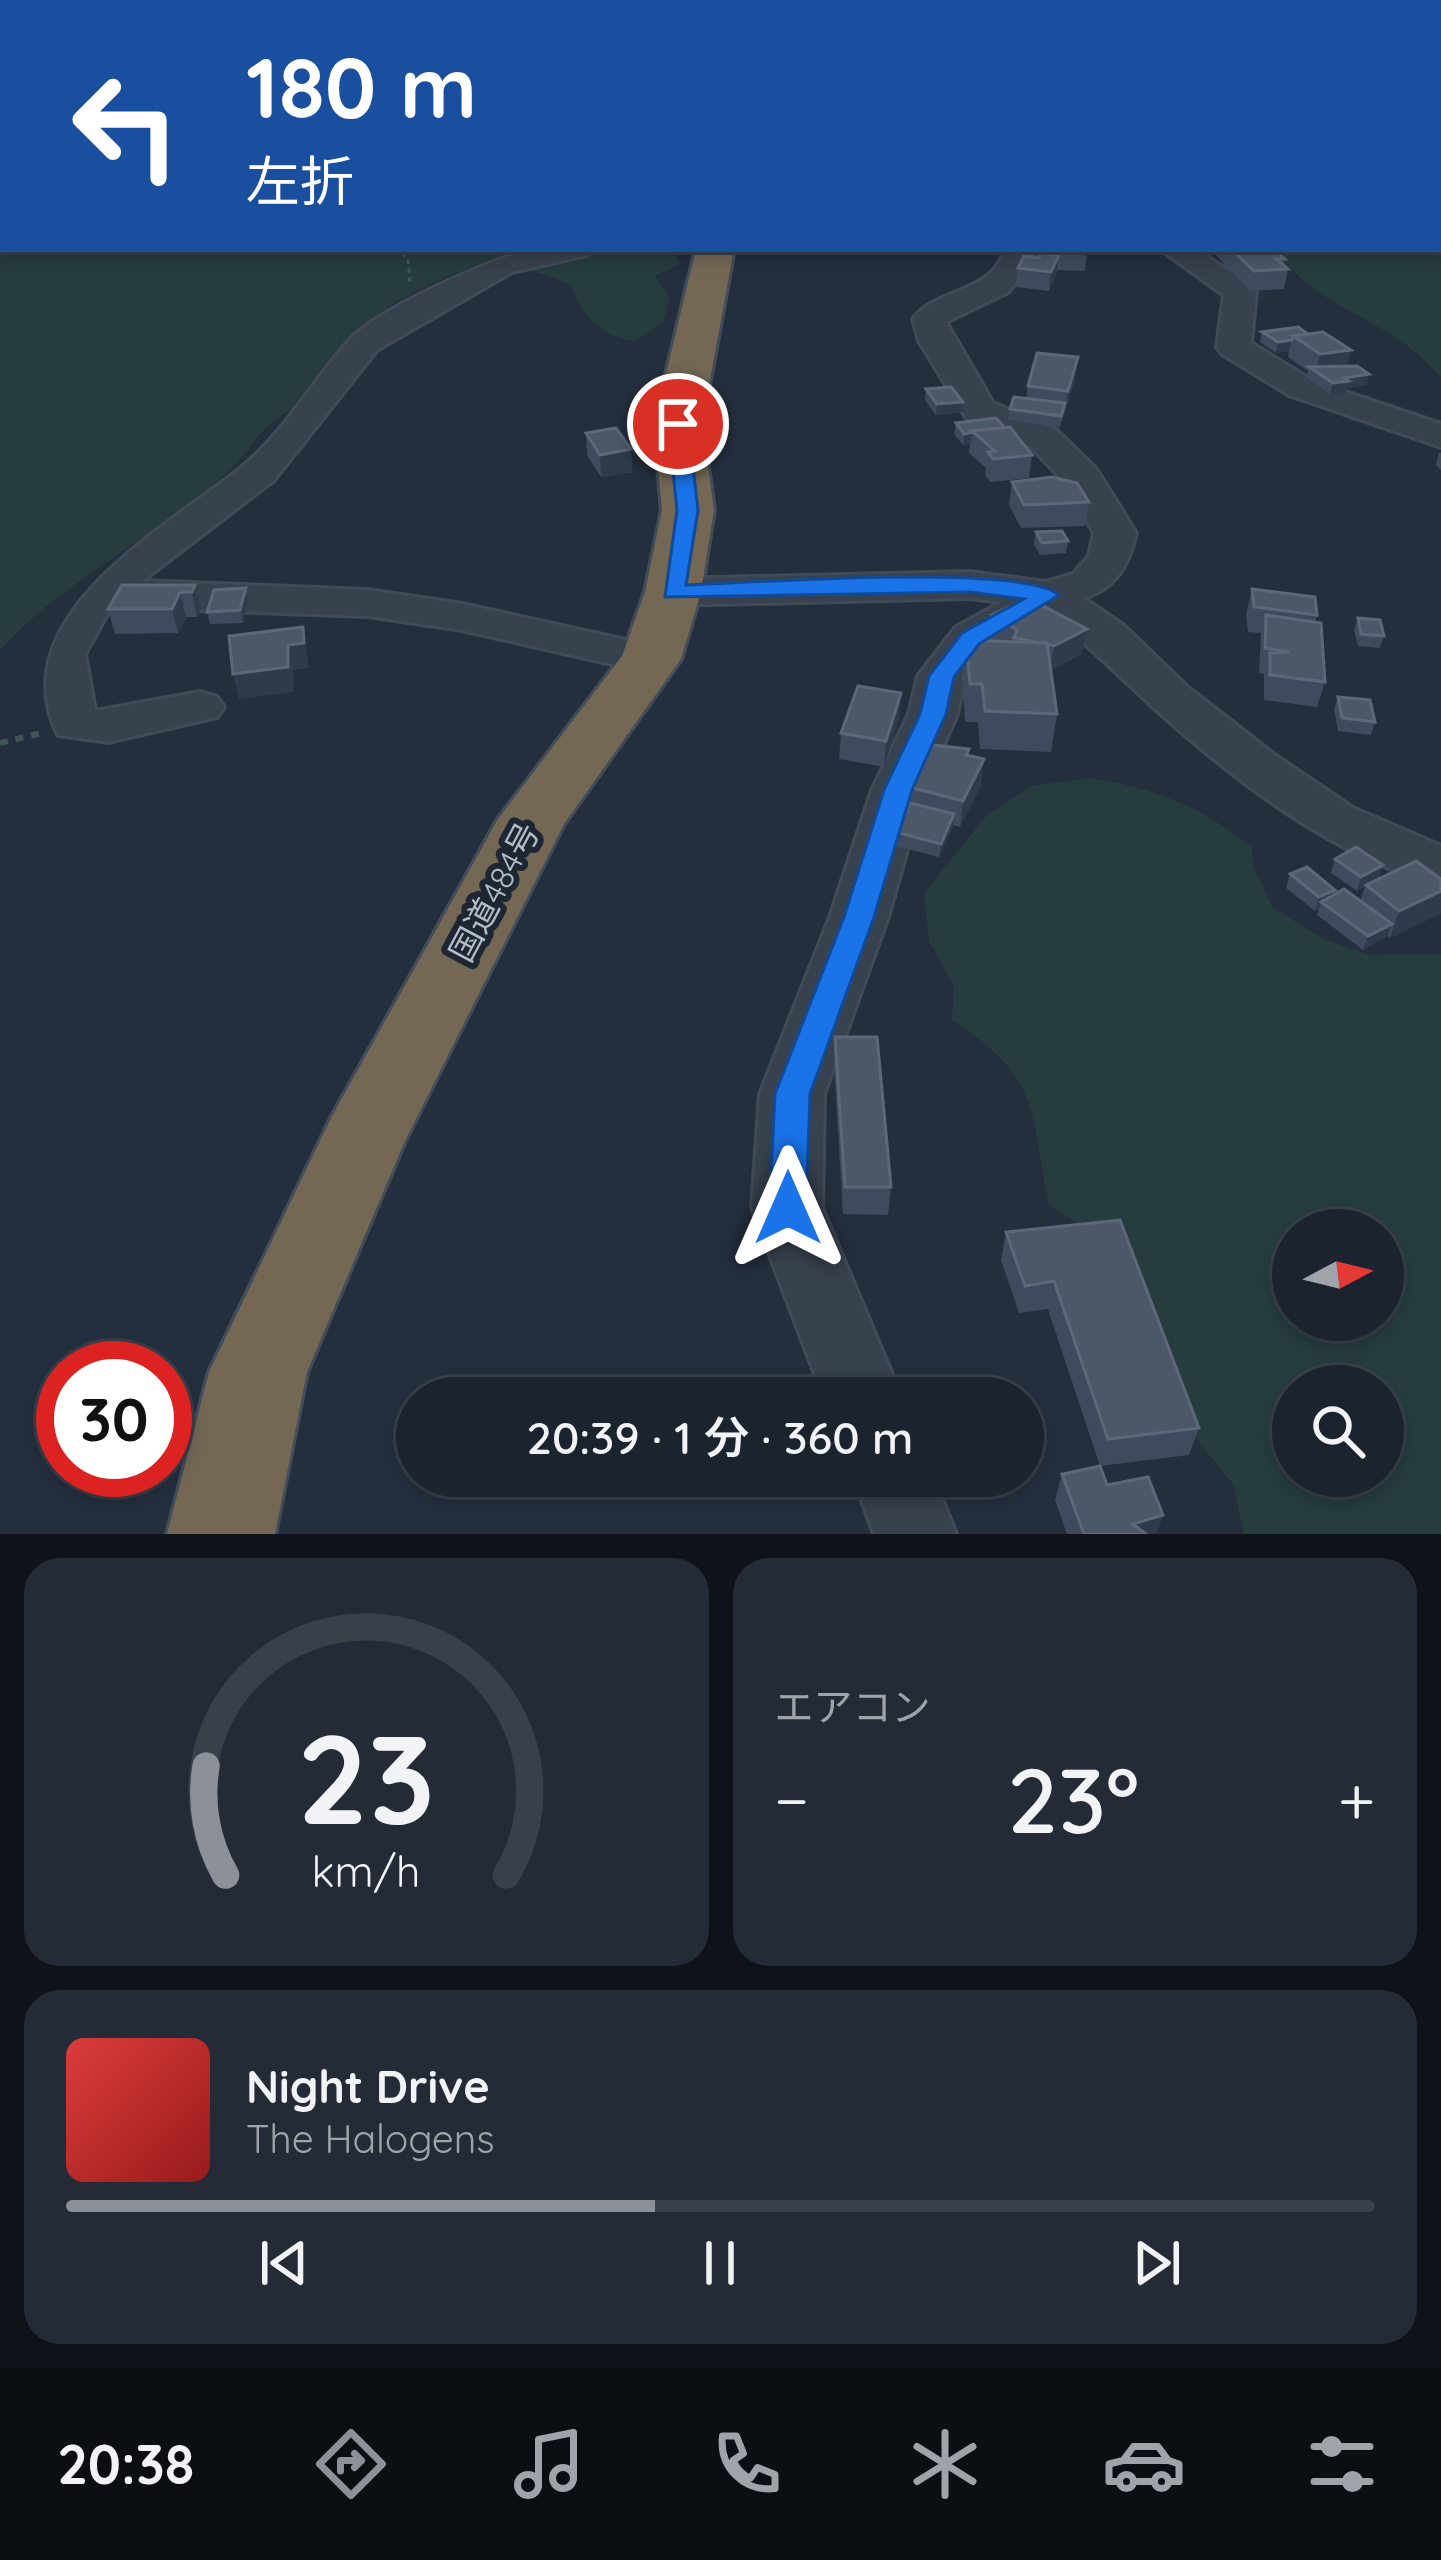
<!DOCTYPE html>
<html lang="ja">
<meta charset="utf-8">
<style>
:root{--surface:#1b232e;--page:#242b36;--text:#f1f3f6;--muted:#a0a4aa;--line:#39404a;--accent:#8c9099}
body{margin:0;font-family:Quicksand,"Noto Sans JP",sans-serif;background:var(--page);color:var(--text);height:100vh;display:flex;flex-direction:column;font-size:45px;white-space:nowrap}
*{box-sizing:border-box;margin:0}
p{font-size:39px;color:var(--muted)}
.icon{flex:none;width:66px;height:66px;fill:none;stroke:currentColor;stroke-width:2;stroke-linecap:round;stroke-linejoin:round}
.map{position:relative;height:1534px;overflow:hidden}
.details{display:flex;flex-direction:column;gap:24px;padding:24px;background:#0f1319;flex:1}
.details>*{flex:none}
.guide{position:absolute;left:0px;top:0px;width:1443px;height:252px;box-shadow:0 6px 18px #0003,0 0 0 3px var(--line);background:#1a4fa0;color:#fff;overflow:hidden}
.needle{width:78px;rotate:83deg}
.buttons{position:absolute;left:1272px;top:1209px;display:grid;gap:24px}
.buttons a{display:grid;place-items:center;width:132px;height:132px;border-radius:50%;background:var(--surface);box-shadow:0 6px 18px #0003,0 0 0 3px var(--line);font-size:60px}
.speed{position:absolute;left:36px;top:1341px;display:flex;gap:24px;font-size:60px;font-weight:700;text-align:center}
.speed>*{display:grid;place-content:center;width:156px;height:156px;border-radius:50%;background:var(--surface);box-shadow:0 6px 18px #0003,0 0 0 3px var(--line);line-height:1}
.speed .limit{border:18px solid #d22;background:#fff;color:#111}
.pin{position:absolute;display:grid;place-items:center;width:102px;height:102px;color:#fff;margin:-51px;border:6px solid #fff;border-radius:50%;box-shadow:0 3px 12px #0007}
.me{position:absolute;width:132px;margin:-66px;rotate:0deg;stroke-linejoin:round;filter:drop-shadow(0 0 9px #0008)}
.turn{display:flex;align-items:center;gap:42px;height:252px;padding:0 48px;font-size:54px}
.turn .icon{width:156px;height:156px;stroke-width:2.5}
.turn b{display:block;font-size:84px;line-height:102px}
.big{font-size:90px;font-weight:600;line-height:1.1}
.details .widget{flex:1;display:flex;flex-direction:column;justify-content:center;gap:18px;min-width:0;padding:0 42px;border-radius:36px;background:var(--page)}
.details .dial{align-items:center;gap:0}
.dial svg{height:312px;overflow:visible;fill:none;stroke:var(--line);stroke-width:7;stroke-linecap:round;text-anchor:middle}
.dial text{fill:var(--text);stroke:none}
.song{display:flex;align-items:center;gap:36px}
.cover{width:144px;height:144px;border-radius:18px;background:linear-gradient(135deg,hsl(0 70% 55%),hsl(0 70% 35%))}
.played{height:12px;border-radius:6px;background:linear-gradient(90deg,var(--accent) 45%,var(--line) 45%)}
.keys{display:flex;justify-content:space-around;direction:ltr}
.heat{display:flex;justify-content:space-between;align-items:center;font-size:66px;direction:ltr}
.details .tiles{flex:1;display:grid;gap:24px;grid-template-columns:1fr 1fr}
.widget:last-child{grid-column:span 2}
.trip{position:absolute;left:396px;top:1377px;width:648px;height:120px;border-radius:60px;background:var(--surface);box-shadow:0 6px 18px #0003,0 0 0 3px var(--line);font-weight:600;line-height:120px;text-align:center}
.menu{display:flex;height:192px;justify-content:space-around;align-items:center;background:#0b0e12;color:var(--muted)}
.menu .icon{width:84px;height:84px}
.menu .active{color:var(--accent)}
.menu b{font-size:54px;color:var(--text)}
.map>svg:first-child{display:block}
.green{fill:#263c3f;fill-rule:evenodd}
.lines{fill:none;stroke-linecap:round;stroke-linejoin:round}
.minor-casing{stroke:#414a57;stroke-width:6}
.highway-casing{stroke:#434c59;stroke-width:6}
.path-far1{stroke:#3f5557;stroke-width:3;stroke-dasharray:4.5 4.5;stroke-linecap:butt}
.path{stroke:#3f5557;stroke-width:6;stroke-dasharray:8 8;stroke-linecap:butt}
.minor{fill:#38414e;fill-rule:evenodd}
.highway{fill:#746855;fill-rule:evenodd}
.wall{fill:#3f4b5c}
.shaded-wall{fill:#2f3b4b}
.building{fill:#4b5868;stroke:#5c6777;stroke-width:3}
.route{fill:#1a73e8;stroke:#114b97;stroke-width:3}
.labels{text-anchor:middle;stroke-width:12;stroke-linejoin:round;paint-order:stroke}
.street-label{font-size:33px;fill:#b4bcc9;stroke:#1d2633}
</style>
<div class="map">
<svg width="1441" height="1534" viewBox="0 0 1441 1534">
<rect width="100%" height="100%" fill="#242f3e"/>
<!-- green -->
<g class="green">
<polygon points="928,0 1441,0 1441,35 1440,3"/>
<path d="M 0,46 L 3,249 L 671,249 L 680,264 L 655,276 L 670,297 L 663,322 L 636,341 C 602,338 582,317 571,285 C 488,250 463,266 387,307 L 389,339 C 357,377 316,390 277,419 C 257,433 244,457 226,474 C 155,539 64,579 0,650 Z"/>
<path d="M 1441,88 L 1441,376 C 1429,366 1418,353 1405,344 C 1362,313 1306,297 1276,249 L 1440,249 Z"/>
<path d="M 1092,778 C 1153,788 1204,807 1252,848 L 1254,868 L 1272,907 L 1325,940 L 1371,955 L 1441,954 L 1441,1534 L 1244,1534 L 1233,1484 L 1140,1371 L 1094,1235 L 1049,1204 C 1029,1107 1041,1078 952,1020 L 954,985 L 929,941 L 924,893 L 987,815 L 1031,786 ZM 1293,1230 L 1383,1230 L 1383,1320 L 1293,1320 ZM 1293,1386 L 1383,1386 L 1383,1476 L 1293,1476 Z"/>
</g>
<g class="lines">
<!-- minor casing -->
<g class="minor-casing">
<g id="minor">
<polygon points="0,0 11,0 13,3 0,9"/>
<polygon points="1131,0 1161,0 1163,3 1133,3"/>
<rect x="1440" y="14" width="1" height="12"/>
<path d="M 535,249 L 592,249 L 587,255 L 512,272 L 377,350 L 274,480 L 142,581 L 368,590 L 462,604 L 667,649 L 674,659 L 667,669 L 651,673 L 462,630 L 368,616 L 111,607 L 85,654 L 95,711 L 200,692 L 217,697 L 224,707 L 217,717 L 108,742 L 58,735 C 0,616 168,527 242,467 C 283,434 313,381 348,342 C 377,309 492,258 535,249 Z"/>
<path d="M 1005,249 L 1035,249 L 1031,264 L 1008,292 L 946,322 L 993,403 L 1056,430 L 1096,469 L 1136,533 C 1129,565 1115,589 1083,598 L 1123,625 L 1185,685 L 1276,756 L 1353,808 L 1441,846 L 1441,886 C 1332,856 1234,780 1151,705 C 1116,673 1086,641 1046,614 L 987,648 L 965,677 L 957,714 L 924,790 L 888,917 L 824,1094 L 822,1208 L 902,1398 L 824,1398 L 752,1208 L 760,1094 L 830,917 L 872,790 L 909,714 L 918,676 L 955,628 L 1002,602 L 969,598 L 673,605 L 658,601 L 651,592 L 658,583 L 673,579 L 969,572 L 1046,582 L 1073,574 L 1089,556 L 1094,533 L 1066,483 L 1030,446 L 967,419 L 919,341 L 913,319 C 939,286 992,295 1005,249 Z"/>
<polygon points="1160,249 1195,249 1251,285 1256,292 1251,343 1313,381 1441,424 1441,447 1289,395 1222,354 1217,347 1224,295"/>
<polygon points="853,1476 933,1476 956,1534 874,1534"/>
</g>
</g>
<!-- highway casing -->
<g class="highway-casing">
<g id="highway">
<polygon points="221,0 285,0 287,3 223,3"/>
<polygon points="696,249 734,249 702,424 714,510 701,592 681,659 564,824 404,1143 307,1372 275,1534 167,1534 209,1372 331,1118 498,819 622,656 645,592 662,510 654,424"/>
</g>
</g>
<!-- path-far1 -->
<polyline class="path-far1" points="394,249 408,258 410,284"/>
<!-- path -->
<polyline class="path" points="0,743 42,733"/>
<!-- minor -->
<use href="#minor" class="minor"/>
<!-- highway -->
<use href="#highway" class="highway"/>
</g>
<!-- wall -->
<g class="wall">
<polygon points="1031,249 1087,249 1085,271 1057,270 1049,291 1015,287 1018,268 1031,257"/>
<polygon points="1189,249 1273,249 1285,259 1284,266 1288,269 1284,289 1250,291 1214,253 1198,255"/>
<polygon points="1262,332 1308,334 1351,350 1347,366 1367,385 1347,388 1346,392 1330,394 1306,377 1308,371 1288,357 1289,351 1276,353 1260,342"/>
<polygon points="1075,379 1060,427 1008,420 1010,409 1026,398 1028,386"/>
<polygon points="926,389 962,412 936,415 925,400"/>
<polygon points="956,423 1032,455 1029,478 990,482 985,475 986,468 969,453 970,444 963,445 954,434"/>
<polygon points="586,433 631,449 632,472 601,477 587,455"/>
<polygon points="1439,453 1441,453 1441,470 1436,465"/>
<polygon points="1012,482 1089,502 1085,526 1021,528 1009,505"/>
<polygon points="1036,532 1068,541 1066,553 1040,555 1034,544"/>
<polygon points="195,585 201,609 197,617 186,617 178,633 115,634 108,609"/>
<polygon points="1252,589 1317,615 1315,622 1325,682 1317,707 1264,700 1264,674 1259,673 1261,633 1248,632 1246,614"/>
<polygon points="248,600 243,623 210,624 207,612"/>
<polygon points="992,615 1082,654 1051,670 1057,714 1051,752 980,749 978,722 965,722 962,677 966,640 989,640"/>
<polygon points="1358,618 1384,636 1380,648 1358,646 1354,630"/>
<polygon points="1338,697 1375,722 1371,735 1338,731 1334,709"/>
<polygon points="899,718 884,767 839,759 841,733"/>
<polygon points="969,749 969,755 981,785 960,827 953,825 939,857 895,846 896,832 907,808 909,787"/>
<polygon points="1335,859 1383,865 1379,878 1441,913 1390,938 1387,936 1363,950 1317,915 1319,909 1315,911 1286,888 1290,874 1335,890 1334,895 1360,901 1365,886 1357,891 1331,873"/>
<polygon points="835,1037 891,1187 888,1215 843,1214 834,1064"/>
<polygon points="1006,1232 1199,1428 1189,1455 1100,1466 1048,1309 1019,1313 1001,1260"/>
<polygon points="1062,1474 1107,1485 1163,1515 1156,1534 1067,1534 1055,1500"/>
</g>
<!-- shaded-wall -->
<g class="shaded-wall">
<polygon points="1199,249 1215,249 1214,253 1198,255"/>
<polygon points="1059,255 1056,274 1049,291 1051,272"/>
<polygon points="1292,340 1289,351 1276,353 1278,342"/>
<polygon points="1351,350 1346,371 1316,371 1320,354"/>
<polygon points="1078,357 1075,379 1065,413 1068,391"/>
<polygon points="1369,374 1367,385 1347,388 1346,392 1330,394 1333,383 1344,378"/>
<polygon points="963,402 962,412 936,415 937,404"/>
<polygon points="972,433 970,444 963,445 964,434"/>
<polygon points="631,449 632,472 601,477 600,455"/>
<polygon points="195,585 201,609 197,617 192,592"/>
<polygon points="246,588 248,600 243,623 240,610"/>
<polygon points="180,592 186,617 178,633 172,609"/>
<polygon points="303,627 309,668 293,670 294,692 239,699 233,674 288,645"/>
<polygon points="1087,629 1082,654 1050,671 1054,646"/>
<polygon points="901,693 899,718 884,767 886,741"/>
<polygon points="984,759 981,785 960,827 963,801"/>
<polygon points="954,814 953,827 939,857 941,844"/>
<polygon points="1383,865 1379,878 1357,891 1361,877"/>
<polygon points="1335,890 1331,904 1321,902 1319,909 1315,911 1319,897"/>
<polygon points="1441,891 1441,913 1390,938 1399,911"/>
<polygon points="1392,924 1387,937 1363,950 1368,936"/>
<polygon points="1163,1515 1156,1534 1130,1534 1133,1524"/>
</g>
<!-- building -->
<g class="building">
<polygon points="1036,249 1087,249 1087,252 1036,250"/>
<polygon points="1231,249 1273,249 1285,259 1276,259 1288,269 1254,271"/>
<polygon points="1041,253 1059,255 1051,272 1018,268 1024,256 1039,258"/>
<polygon points="1298,327 1308,334 1293,336 1292,340 1278,342 1262,332"/>
<polygon points="1323,332 1351,350 1320,354 1293,336"/>
<polygon points="1037,353 1078,357 1068,391 1028,386"/>
<polygon points="1357,366 1369,374 1344,378 1349,381 1333,383 1309,367"/>
<polygon points="951,387 963,402 937,404 926,389"/>
<polygon points="1014,397 1065,403 1061,416 1010,409"/>
<polygon points="996,418 1005,428 972,431 974,432 964,434 956,423"/>
<polygon points="1010,427 1032,455 993,459 988,452 995,451 972,431"/>
<polygon points="616,428 631,449 600,455 586,433"/>
<polygon points="1052,477 1077,483 1089,502 1024,505 1012,482"/>
<polygon points="1062,531 1068,541 1042,543 1036,532"/>
<polygon points="122,585 195,585 192,592 180,592 172,609 108,609"/>
<polygon points="246,588 240,610 207,612 214,590"/>
<polygon points="1252,589 1315,597 1317,615 1254,607"/>
<polygon points="1028,598 1087,629 1054,646 1014,638 1017,630 992,615"/>
<polygon points="1266,615 1321,623 1325,682 1270,675 1270,653 1289,652 1265,648"/>
<polygon points="1358,618 1380,620 1384,636 1361,634"/>
<polygon points="303,627 304,643 288,645 288,667 233,674 229,636"/>
<polygon points="966,640 1047,643 1057,714 985,711 982,684 970,684"/>
<polygon points="858,686 901,693 886,741 841,733"/>
<polygon points="1338,697 1370,700 1375,722 1342,718"/>
<polygon points="932,745 969,749 966,755 984,759 963,801 909,787"/>
<polygon points="910,803 954,814 941,844 896,832"/>
<polygon points="1356,847 1383,865 1361,877 1335,859"/>
<polygon points="1416,861 1441,879 1441,891 1399,911 1366,885"/>
<polygon points="1307,867 1335,890 1319,897 1290,874"/>
<polygon points="1344,889 1392,924 1368,936 1321,902"/>
<polygon points="835,1037 877,1037 891,1187 845,1187"/>
<polygon points="1120,1220 1199,1428 1108,1439 1054,1281 1025,1286 1006,1232"/>
<polygon points="1100,1466 1107,1485 1148,1477 1163,1515 1133,1524 1146,1534 1084,1534 1062,1474"/>
</g>
<!-- route -->
<path class="route" d="M 678,418 L 688,424 L 698,510 L 686,585 C 749,583 1023,563 1059,595 L 979,644 L 954,677 L 946,714 L 912,790 L 874,917 L 810,1094 L 806,1208 L 801,1219 L 788,1224 L 774,1219 L 769,1208 L 775,1094 L 844,917 L 884,790 L 920,714 L 929,676 L 962,633 L 1024,599 L 970,592 L 665,597 L 677,510 L 668,424 Z"/>
<g class="labels">
<!-- street labels -->
<g class="street-label">
<text transform="translate(494 892) rotate(-62)" y="12">国道484号</text>
</g>
</g>
</svg>
<div class="buttons">
<a><svg class="needle" viewBox="-14 -14 28 28"><path d="M0-13l5 13h-10z" fill="#e53935"/><path d="M0 13l5-13h-10z" fill="#a0a4aa"/></svg></a>
<a><svg class="icon" aria-label="search" viewBox="0 0 24 24"><circle cx="10" cy="10" r="6"/><path d="M15 15l6 6"/></svg></a>
</div>
<div class="speed"><div class="limit">30</div></div>
<div class="pin" style="left:678px;top:424px;background:#d93025"><svg class="icon" aria-label="arrive" viewBox="0 0 24 24"><path d="M6 21V4h12l-3 4 3 4H6"/></svg></div>
<svg class="me" style="left:788px;top:1208px" viewBox="-20 -20 40 40"><path d="M0-17L14 15 0 8-14 15z" fill="#1a73e8" stroke="#fff" stroke-width="4"/></svg>
<div class="trip">20:39 · 1 分 · 360 m</div>
<div class="guide">
<div class="turn"><svg class="icon" aria-label="left" viewBox="0 0 24 24"><path d="M17 20v-9H6M10 6l-5 5 5 5"/></svg><div><b>180 m</b>左折</div></div>
</div>
</div>
<section class="details">
<div class="tiles">
<div class="widget dial"><svg viewBox="0 0 100 80">
<path d="M14 69A42 42 0 1 1 86 69"/>
<path d="M14 69A42 42 0 0 1 9 41" stroke="#8c9099"/>
<text x="50" y="56" font-size="32" font-weight="700">23</text>
<text x="50" y="72" font-size="11">km/h</text>
</svg></div>
<div class="widget"><p>エアコン</p>
<div class="heat"><a>−</a><b class="big">23°</b><a>+</a></div>
</div>
<div class="widget">
<div class="song"><i class="cover"></i><div><b>Night Drive</b><p>The Halogens</p></div></div>
<div class="played"></div>
<div class="keys"><svg class="icon" aria-label="previous" viewBox="0 0 24 24"><path d="M18 5L8 12l10 7zM5 5v14"/></svg><svg class="icon" aria-label="pause" viewBox="0 0 24 24"><path d="M8 5v14M16 5v14"/></svg><svg class="icon" aria-label="next" viewBox="0 0 24 24"><path d="M6 5l10 7-10 7zM19 5v14"/></svg></div>
</div>
</div>
</section>
<nav class="menu">
<b>20:38</b>
<svg class="icon active" aria-label="directions" viewBox="0 0 24 24"><path d="M12 3l9 9-9 9-9-9zM9 14v-3h6M13 9l2 2-2 2"/></svg>
<svg class="icon" aria-label="music" viewBox="0 0 24 24"><path d="M9 18V5l10-2v13"/><circle cx="6" cy="18" r="3"/><circle cx="16" cy="16" r="3"/></svg>
<svg class="icon" aria-label="phone" viewBox="0 0 24 24"><path d="M5 4h4l2 5-3 2q2 4 5 5l2-3 5 2v4C11 20 4 13 5 4z"/></svg>
<svg class="icon" aria-label="climate" viewBox="0 0 24 24"><path d="M12 3v18M4 7l16 10M4 17L20 7"/></svg>
<svg class="icon" aria-label="car" viewBox="0 0 24 24"><path d="M5 17H2v-5l4-1 3-4h7l3 4 3 1v5h-3M9 17h6M6 11h13"/><circle cx="7" cy="17" r="2"/><circle cx="17" cy="17" r="2"/></svg>
<svg class="icon" aria-label="filters" viewBox="0 0 24 24"><path d="M4 7h16M4 17h16"/><circle cx="9" cy="7" r="2"/><circle cx="15" cy="17" r="2"/></svg>
</nav>
